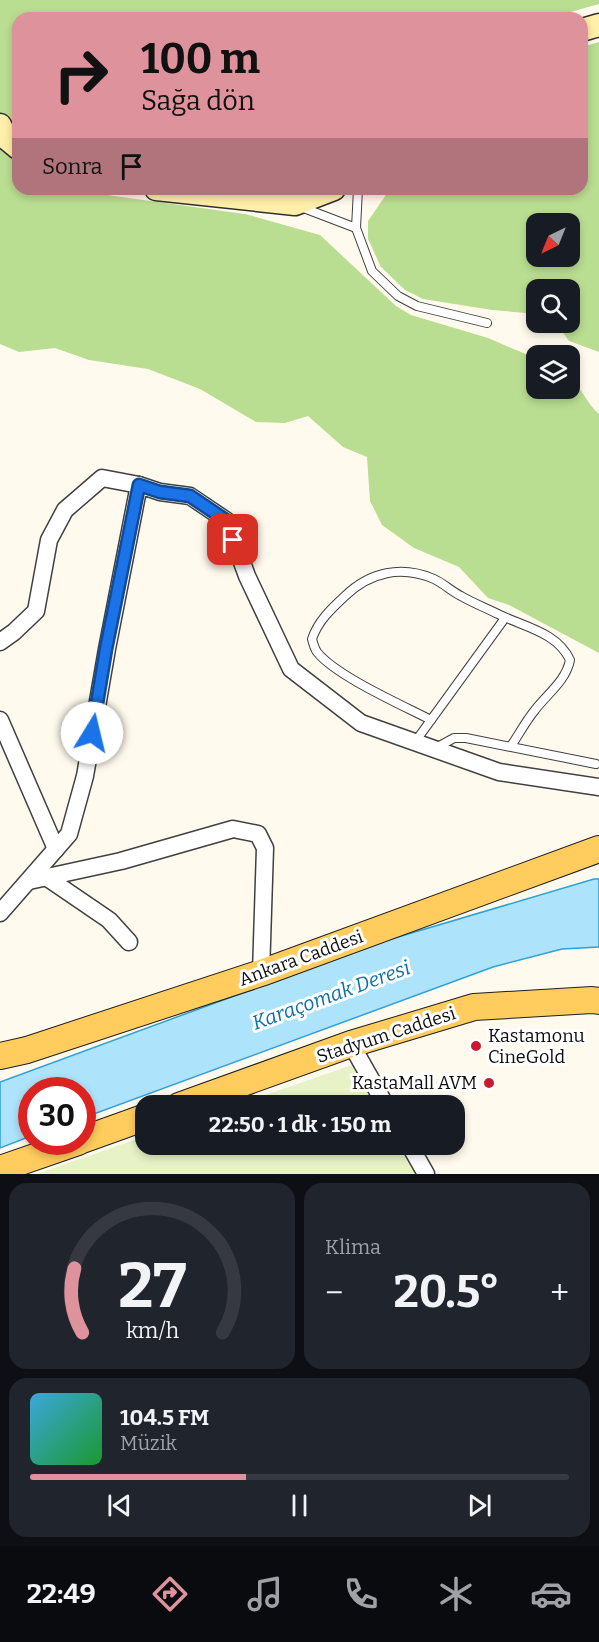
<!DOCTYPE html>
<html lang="tr">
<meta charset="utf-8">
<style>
:root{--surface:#171b24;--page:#20242c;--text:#f1f3f6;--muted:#9ea1a6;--line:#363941;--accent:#de929c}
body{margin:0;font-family:Bitter,serif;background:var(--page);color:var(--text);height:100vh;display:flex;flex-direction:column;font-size:22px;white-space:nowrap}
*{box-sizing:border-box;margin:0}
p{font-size:20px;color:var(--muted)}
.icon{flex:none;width:33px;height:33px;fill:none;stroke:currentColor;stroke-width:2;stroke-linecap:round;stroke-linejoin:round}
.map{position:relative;height:1174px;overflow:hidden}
.sheet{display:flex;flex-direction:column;gap:9px;padding:9px;background:#0d0f14;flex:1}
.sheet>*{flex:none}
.guide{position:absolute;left:12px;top:12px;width:576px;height:183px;border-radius:18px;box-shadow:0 3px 9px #0003;background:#de929c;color:#111;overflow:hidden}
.needle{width:39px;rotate:223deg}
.controls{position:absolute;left:526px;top:213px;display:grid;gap:12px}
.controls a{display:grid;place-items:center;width:54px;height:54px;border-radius:12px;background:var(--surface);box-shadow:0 3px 9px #0003;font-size:30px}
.speed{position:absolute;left:18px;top:1077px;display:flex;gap:12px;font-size:30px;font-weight:700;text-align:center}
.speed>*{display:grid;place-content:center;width:78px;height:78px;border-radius:50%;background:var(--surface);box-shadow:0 3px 9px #0003;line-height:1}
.speed .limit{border:9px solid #d22;background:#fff;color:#111}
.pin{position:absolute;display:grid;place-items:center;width:51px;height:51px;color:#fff;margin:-26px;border-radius:12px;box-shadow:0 3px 9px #0006}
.me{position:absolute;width:66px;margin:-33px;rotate:9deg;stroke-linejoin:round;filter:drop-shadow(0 0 4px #0008)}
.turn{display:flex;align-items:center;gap:21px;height:126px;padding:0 30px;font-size:27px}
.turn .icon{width:78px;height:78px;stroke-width:2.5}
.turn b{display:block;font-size:42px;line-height:51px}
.then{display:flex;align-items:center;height:57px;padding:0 30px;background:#0003;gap:12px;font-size:22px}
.big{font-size:45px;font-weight:700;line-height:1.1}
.sheet .widget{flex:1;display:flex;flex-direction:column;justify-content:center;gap:9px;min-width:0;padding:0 21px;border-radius:18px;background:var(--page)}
.sheet .dial{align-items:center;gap:0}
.dial svg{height:156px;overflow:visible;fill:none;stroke:var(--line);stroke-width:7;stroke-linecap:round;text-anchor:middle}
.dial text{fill:var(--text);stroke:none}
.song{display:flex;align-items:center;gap:18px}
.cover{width:72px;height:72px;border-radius:9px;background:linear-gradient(135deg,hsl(200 70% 55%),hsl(130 70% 35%))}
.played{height:6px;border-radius:3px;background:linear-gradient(90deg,var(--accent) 40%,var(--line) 40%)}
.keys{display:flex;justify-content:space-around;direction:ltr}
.heat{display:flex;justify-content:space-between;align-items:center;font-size:33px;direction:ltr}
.sheet .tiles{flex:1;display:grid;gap:9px;grid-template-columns:1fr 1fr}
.widget:last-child{grid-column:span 2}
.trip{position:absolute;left:135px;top:1095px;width:330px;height:60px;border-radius:18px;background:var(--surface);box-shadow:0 3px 9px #0003;font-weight:700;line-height:60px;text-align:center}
.tabs{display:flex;height:96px;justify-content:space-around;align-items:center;background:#090b0e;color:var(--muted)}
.tabs .icon{width:42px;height:42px}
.tabs .on{color:var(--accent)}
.tabs b{font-size:27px;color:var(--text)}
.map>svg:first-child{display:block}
.forest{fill:#bade91;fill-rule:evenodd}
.pitch{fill:#e7f3c6}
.water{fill:#ade3fb;stroke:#2fa0d7;stroke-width:1.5}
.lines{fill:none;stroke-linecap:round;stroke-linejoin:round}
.lane-casing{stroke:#404040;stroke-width:10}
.street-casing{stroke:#404040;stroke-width:19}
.secondary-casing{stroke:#2f2f2f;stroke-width:25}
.primary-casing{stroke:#1e1e1e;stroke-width:28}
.lane{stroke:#fff;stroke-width:8}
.street{stroke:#fff;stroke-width:16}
.secondary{stroke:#ffefa8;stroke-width:22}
.primary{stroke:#ffcc5d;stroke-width:26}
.route-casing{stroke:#114b97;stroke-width:15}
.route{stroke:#1a73e8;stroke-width:10}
.poi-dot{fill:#c71b2f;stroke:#fff;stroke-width:2}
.labels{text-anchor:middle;stroke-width:6;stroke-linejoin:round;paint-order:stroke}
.street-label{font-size:18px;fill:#0d0d0d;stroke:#fff}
.poi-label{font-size:18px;fill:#0d0d0d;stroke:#fff;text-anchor:start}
.water-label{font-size:20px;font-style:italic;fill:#0d6fa8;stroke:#fff}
</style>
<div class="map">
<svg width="599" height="1174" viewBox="0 0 599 1174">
<rect width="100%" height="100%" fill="#fffaed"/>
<!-- forest -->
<g class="forest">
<polygon points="0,0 599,0 599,4 549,18 18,18 18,129 0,122"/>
<path d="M 599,42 L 599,352 L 569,341 L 556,323 L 570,322 L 570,290 L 537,290 L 537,314 L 492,310 L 423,299 L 405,290 L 381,267 L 368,239 L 368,221 L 390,189 L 582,189 L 582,47 ZM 537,224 L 570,224 L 570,256 L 537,256 Z"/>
<path d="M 0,150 L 18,162 L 18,189 L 81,189 L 100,194 L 245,214 L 320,235 L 396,306 L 411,315 L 488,338 L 537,359 L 537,388 L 570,388 L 570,379 C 583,388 586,403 599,414 L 599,653 L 509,605 L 488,598 L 459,567 L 414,548 L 382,525 L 370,501 L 367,457 L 343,447 L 308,416 L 285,423 L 256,422 L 200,389 L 148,369 L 89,360 L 55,348 L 19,352 L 0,344 Z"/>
</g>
<!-- pitch -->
<g class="pitch">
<polygon points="366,1060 393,1106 234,1106"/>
<polygon points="145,1136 146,1144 417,1145 435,1174 37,1174"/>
</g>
<!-- water -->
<polygon class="water" points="594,879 599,879 599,947 562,949 493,967 83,1118 82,1090 32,1090 31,1136 0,1148 0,1082 381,942"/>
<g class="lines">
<!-- lane casing -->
<g class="lane-casing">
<g id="lane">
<polyline points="358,189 356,228 372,271 398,296 417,306 487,323"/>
<polyline points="301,207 356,228"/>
<path d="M 431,720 C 402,705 336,676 317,652 C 315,649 313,643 312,639 C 318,621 331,609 345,596 C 370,572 401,565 434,579 C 443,583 451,591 461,596 C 473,603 486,608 498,614 C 524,627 557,632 570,660 C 566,681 547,694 535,710 C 526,721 519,734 511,746"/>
<polyline points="415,742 505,618"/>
<polyline points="434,749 454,738 466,738 596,764"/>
</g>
</g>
<!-- street casing -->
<g class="street-casing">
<g id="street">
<polyline points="0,642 14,632 36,611 49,540 65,510 102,478 139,485"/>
<polyline points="0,720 56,849"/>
<polyline points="46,877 109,920 129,942"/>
<polyline points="29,881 121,861 233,829 258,834 265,848 261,973"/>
<polyline points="0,913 69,834 85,776 107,649 139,485 160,492 190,496 227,521 247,576 291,669 361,723 499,772 599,787"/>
<polyline points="351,1044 386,1106"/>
<polyline points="409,1144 426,1174"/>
</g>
</g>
<!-- secondary casing -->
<g class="secondary-casing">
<g id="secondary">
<polyline points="582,30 599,25"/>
<polyline points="0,125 7,139 18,148"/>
<polyline points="156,189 295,204 334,189"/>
</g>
</g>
<!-- primary casing -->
<g class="primary-casing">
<g id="primary">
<polyline points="0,1056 27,1050 261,973 599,849"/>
<polyline points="179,1106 351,1044 474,1007 592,1000 599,1001"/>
<polyline points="82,1140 146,1117"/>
<polyline points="0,1169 78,1142"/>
</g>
</g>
<!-- lane -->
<use href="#lane" class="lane"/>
<!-- street -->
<use href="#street" class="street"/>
<!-- secondary -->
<use href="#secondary" class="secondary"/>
<!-- primary -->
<use href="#primary" class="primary"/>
</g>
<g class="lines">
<!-- route casing -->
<g class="route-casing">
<polyline id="route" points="92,733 106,649 139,485 160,492 190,496 227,521 233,540"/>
</g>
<!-- route -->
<use href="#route" class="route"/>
</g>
<!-- markers -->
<g class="poi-dot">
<circle cx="476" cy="1046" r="6"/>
<circle cx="489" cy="1083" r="6"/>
</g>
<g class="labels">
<!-- street labels -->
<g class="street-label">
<text transform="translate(301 958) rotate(-20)" y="6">Ankara Caddesi</text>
<text transform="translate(386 1035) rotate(-18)" y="6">Stadyum Caddesi</text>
</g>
<!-- poi labels -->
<g class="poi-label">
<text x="488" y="1042">Kastamonu<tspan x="488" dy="21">CineGold</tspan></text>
<text x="477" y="1089" text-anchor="end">KastaMall AVM</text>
</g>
<!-- water labels -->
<g class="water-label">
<text transform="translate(331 995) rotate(-20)" y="7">Karaçomak Deresi</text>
</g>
</g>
</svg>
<div class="controls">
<a><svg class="needle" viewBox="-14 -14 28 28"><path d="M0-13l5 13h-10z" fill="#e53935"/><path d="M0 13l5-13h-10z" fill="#9ea1a6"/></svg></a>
<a><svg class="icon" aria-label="search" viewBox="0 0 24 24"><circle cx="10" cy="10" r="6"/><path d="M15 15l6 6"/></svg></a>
<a><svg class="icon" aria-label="layers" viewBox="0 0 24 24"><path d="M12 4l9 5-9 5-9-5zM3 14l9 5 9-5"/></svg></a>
</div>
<div class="speed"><div class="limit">30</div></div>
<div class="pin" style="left:233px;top:540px;background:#d93025"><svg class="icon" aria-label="arrive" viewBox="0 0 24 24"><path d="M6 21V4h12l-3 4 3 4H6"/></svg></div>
<svg class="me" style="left:92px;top:733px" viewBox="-20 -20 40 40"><circle r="19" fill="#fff"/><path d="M0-13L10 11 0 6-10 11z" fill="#1a73e8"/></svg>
<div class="trip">22:50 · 1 dk · 150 m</div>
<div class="guide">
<div class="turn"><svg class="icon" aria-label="right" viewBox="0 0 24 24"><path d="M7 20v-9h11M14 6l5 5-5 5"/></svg><div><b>100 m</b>Sağa dön</div></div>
<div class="then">Sonra<svg class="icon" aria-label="arrive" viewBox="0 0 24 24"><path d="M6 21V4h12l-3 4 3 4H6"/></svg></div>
</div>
</div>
<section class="sheet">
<div class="tiles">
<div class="widget dial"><svg viewBox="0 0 100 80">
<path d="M14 69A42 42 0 1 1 86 69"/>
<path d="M14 69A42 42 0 0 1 10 36" stroke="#de929c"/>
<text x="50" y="56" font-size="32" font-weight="700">27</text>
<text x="50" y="72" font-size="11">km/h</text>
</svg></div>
<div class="widget"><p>Klima</p>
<div class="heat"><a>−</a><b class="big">20.5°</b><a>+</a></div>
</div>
<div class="widget">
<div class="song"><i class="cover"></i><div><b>104.5 FM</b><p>Müzik</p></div></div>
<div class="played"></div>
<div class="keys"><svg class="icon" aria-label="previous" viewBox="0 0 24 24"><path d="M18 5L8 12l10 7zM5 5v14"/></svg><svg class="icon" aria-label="pause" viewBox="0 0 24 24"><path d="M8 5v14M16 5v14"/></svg><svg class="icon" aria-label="next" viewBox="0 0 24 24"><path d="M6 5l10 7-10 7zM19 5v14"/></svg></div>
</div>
</div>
</section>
<nav class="tabs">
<b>22:49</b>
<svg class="icon on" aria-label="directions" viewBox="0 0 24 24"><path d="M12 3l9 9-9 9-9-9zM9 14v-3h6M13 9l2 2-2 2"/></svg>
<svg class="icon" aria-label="music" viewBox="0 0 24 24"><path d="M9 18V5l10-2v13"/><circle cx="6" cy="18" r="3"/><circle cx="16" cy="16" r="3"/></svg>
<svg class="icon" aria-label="phone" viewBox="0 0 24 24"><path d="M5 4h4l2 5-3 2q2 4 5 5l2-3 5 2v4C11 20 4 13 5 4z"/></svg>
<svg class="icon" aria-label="climate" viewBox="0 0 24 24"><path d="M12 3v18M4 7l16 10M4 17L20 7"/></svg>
<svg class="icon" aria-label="car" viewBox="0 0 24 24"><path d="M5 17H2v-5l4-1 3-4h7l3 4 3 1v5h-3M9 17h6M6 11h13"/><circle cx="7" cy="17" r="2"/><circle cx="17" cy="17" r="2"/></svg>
</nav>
